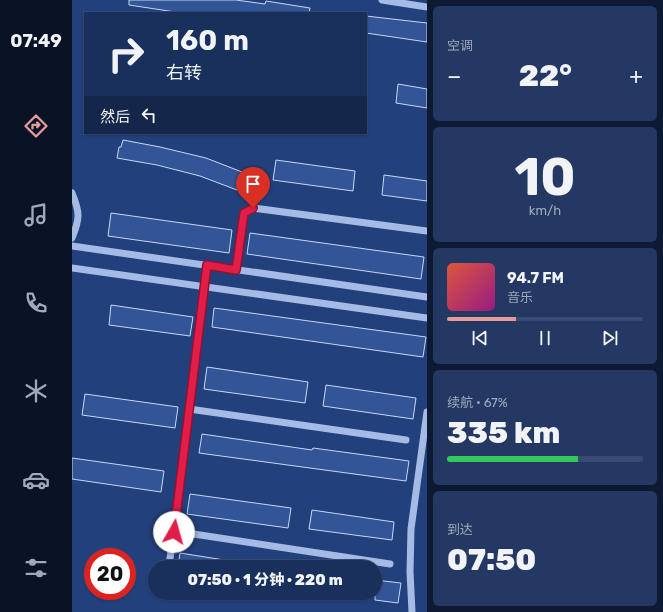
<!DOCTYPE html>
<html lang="zh">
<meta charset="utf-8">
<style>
:root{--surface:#1a305c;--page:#233862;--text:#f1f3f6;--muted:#9fa9bb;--line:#384b72;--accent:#e69b98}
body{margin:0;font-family:Rubik,"Noto Sans SC",sans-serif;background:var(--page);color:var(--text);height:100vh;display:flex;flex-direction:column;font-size:15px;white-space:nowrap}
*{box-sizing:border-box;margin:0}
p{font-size:13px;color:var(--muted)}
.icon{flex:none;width:22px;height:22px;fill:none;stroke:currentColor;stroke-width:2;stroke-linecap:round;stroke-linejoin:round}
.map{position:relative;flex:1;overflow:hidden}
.panel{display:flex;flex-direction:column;gap:6px;padding:6px;background:#0e1a33;width:236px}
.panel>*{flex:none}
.banner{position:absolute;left:12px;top:12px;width:283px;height:122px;border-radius:0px;box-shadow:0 1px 3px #0004,0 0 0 1px var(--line);background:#1a305c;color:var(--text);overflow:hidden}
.speed{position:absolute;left:12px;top:548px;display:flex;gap:8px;font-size:20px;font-weight:700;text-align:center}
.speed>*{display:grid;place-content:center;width:52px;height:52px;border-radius:50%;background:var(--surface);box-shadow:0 1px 3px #0004,0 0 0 1px var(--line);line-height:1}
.speed .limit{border:6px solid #d22;background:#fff;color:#111}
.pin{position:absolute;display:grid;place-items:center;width:34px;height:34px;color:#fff;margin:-41px -17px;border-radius:50% 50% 50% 0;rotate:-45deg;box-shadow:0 0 4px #0007}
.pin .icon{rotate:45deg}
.me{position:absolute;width:44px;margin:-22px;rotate:7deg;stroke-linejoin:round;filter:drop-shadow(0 0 3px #0008)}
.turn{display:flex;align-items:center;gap:14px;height:84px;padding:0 16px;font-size:18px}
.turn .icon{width:52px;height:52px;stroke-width:2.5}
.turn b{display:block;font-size:28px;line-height:34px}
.then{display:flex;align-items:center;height:38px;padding:0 16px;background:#0003;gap:8px;font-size:15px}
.big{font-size:30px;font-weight:800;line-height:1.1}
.panel .tile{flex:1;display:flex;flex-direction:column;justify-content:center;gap:6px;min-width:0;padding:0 14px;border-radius:6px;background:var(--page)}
.panel .dial{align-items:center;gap:0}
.dial b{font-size:52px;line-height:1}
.song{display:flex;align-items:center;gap:12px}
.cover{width:48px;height:48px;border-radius:6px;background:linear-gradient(135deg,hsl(10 70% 55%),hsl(310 70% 35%))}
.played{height:4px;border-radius:2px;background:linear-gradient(90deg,var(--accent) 35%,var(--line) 35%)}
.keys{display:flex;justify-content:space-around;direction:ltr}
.heat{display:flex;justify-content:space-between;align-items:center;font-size:22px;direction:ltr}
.charge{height:6px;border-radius:3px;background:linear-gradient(90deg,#34c759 67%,var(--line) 0)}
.trip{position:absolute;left:76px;top:560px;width:234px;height:40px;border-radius:20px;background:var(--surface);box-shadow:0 1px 3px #0004,0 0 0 1px var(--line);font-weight:800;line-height:40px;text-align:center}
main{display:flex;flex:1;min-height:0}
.menu{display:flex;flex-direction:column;width:72px;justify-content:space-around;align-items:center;background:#0a1325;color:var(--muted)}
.menu .icon{width:28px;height:28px}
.menu .active{color:var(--accent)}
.menu b{font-size:18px;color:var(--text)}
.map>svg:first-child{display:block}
.building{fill:#325598;stroke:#c8d7f4}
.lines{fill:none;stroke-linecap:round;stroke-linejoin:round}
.minor{stroke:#a5bbe5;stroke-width:7}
.route-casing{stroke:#92132f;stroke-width:10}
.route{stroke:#e11d48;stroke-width:7}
</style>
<main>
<nav class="menu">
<b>07:49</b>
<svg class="icon active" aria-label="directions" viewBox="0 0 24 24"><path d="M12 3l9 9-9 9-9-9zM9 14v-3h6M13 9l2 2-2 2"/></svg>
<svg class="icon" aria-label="music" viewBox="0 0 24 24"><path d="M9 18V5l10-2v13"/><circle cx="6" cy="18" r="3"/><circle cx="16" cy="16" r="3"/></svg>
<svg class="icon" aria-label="phone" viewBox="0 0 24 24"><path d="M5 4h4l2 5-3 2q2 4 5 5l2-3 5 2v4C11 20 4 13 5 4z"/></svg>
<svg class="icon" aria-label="climate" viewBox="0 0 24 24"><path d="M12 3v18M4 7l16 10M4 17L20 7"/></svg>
<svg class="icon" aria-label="car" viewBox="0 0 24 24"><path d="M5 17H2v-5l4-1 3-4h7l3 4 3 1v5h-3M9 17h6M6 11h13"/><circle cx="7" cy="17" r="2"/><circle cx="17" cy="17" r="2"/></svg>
<svg class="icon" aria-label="filters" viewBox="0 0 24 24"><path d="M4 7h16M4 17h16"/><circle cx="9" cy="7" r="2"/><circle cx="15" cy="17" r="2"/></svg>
</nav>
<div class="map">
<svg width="355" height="612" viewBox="0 0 355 612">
<rect width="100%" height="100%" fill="#22407b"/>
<!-- building -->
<g class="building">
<polygon points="57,0 164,0 193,4 194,1 238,8 237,13 110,13 57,5"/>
<polygon points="294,16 355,23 355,42 294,33"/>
<polygon points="326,84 355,89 355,108 324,103"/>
<polygon points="51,140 88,147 134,158 170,172 168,179 170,180 165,190 128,176 85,165 45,158 47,147 49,147"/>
<polygon points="204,160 283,171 281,191 201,180"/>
<polygon points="312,175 355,181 355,201 310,195"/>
<polygon points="39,213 160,230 157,253 36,236"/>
<polygon points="178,233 352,257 349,279 175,254"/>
<polygon points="39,305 121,317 118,336 37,325"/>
<polygon points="142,308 354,337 351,357 140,327"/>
<polygon points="135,367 236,382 233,403 132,389"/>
<polygon points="254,385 344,398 341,419 251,406"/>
<polygon points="13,394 106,407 103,428 10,415"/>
<polygon points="130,434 240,450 241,448 337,461 334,481 127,453"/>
<polygon points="0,458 92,471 89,492 0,479"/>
<polygon points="118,494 219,508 216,528 115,514"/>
<polygon points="240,510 322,522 320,540 237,529"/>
<polygon points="108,553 165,562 165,567 106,567"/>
<polygon points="303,580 329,583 326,603 303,600"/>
</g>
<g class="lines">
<!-- minor -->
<g class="minor">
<polyline points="310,0 355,7"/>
<path d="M 0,193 C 8,212 8,219 0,238"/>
<polyline points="0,246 355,297"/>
<polyline points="0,268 355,318"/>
<polyline points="164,270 171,213 181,208 355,231"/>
<polyline points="117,409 334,440"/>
<polyline points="102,531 318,564"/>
<polyline points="97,567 135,265"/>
<polyline points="340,612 338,572 339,529 355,412"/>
</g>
</g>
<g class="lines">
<!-- route casing -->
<g class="route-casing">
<polyline id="route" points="102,532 135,265 164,270 172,213 181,208"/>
</g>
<!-- route -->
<use href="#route" class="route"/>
</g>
</svg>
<div class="speed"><div class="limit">20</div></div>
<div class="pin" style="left:181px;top:208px;background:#d93025"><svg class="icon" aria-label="arrive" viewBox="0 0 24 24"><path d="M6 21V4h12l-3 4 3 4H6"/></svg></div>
<svg class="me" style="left:102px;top:532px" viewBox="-20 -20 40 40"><circle r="19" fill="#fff"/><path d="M0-13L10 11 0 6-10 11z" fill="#e11d48"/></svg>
<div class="trip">07:50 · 1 分钟 · 220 m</div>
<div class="banner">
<div class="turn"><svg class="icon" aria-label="right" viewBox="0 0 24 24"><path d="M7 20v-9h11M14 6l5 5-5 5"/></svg><div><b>160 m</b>右转</div></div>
<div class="then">然后<svg class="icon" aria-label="left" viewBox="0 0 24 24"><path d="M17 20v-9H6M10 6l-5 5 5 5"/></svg></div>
</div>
</div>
<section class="panel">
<div class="tile"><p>空调</p>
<div class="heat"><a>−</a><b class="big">22°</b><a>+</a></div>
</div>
<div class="tile dial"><b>10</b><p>km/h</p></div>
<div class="tile">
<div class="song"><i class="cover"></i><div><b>94.7 FM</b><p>音乐</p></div></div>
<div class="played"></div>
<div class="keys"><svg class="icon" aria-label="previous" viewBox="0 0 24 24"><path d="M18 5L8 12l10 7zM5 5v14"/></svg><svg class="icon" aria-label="pause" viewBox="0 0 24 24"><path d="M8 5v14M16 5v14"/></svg><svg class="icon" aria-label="next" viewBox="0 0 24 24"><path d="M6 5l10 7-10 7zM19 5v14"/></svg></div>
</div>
<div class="tile"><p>续航 · 67%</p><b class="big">335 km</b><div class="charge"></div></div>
<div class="tile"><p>到达</p><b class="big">07:50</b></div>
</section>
</main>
